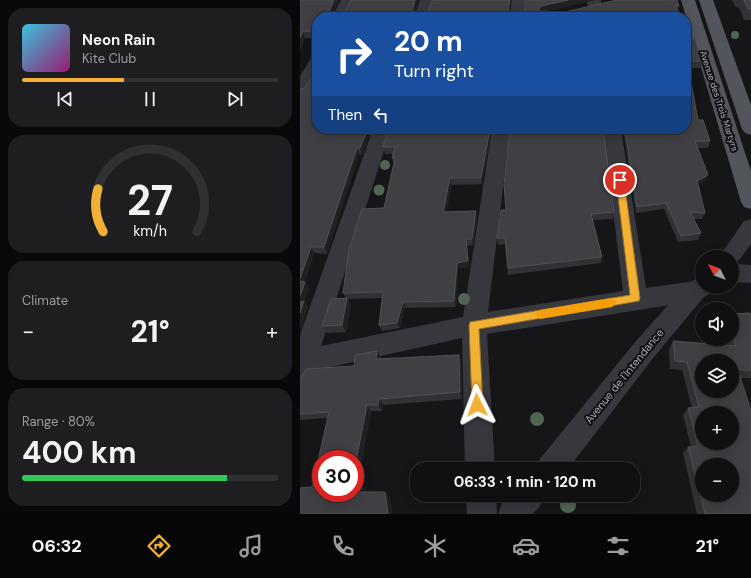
<!DOCTYPE html>
<meta charset="utf-8">
<style>
:root{--surface:#101012;--page:#1e1e20;--text:#f1f3f6;--muted:#9c9d9f;--line:#303032;--accent:#f2b134}
body{margin:0;font-family:"DM Sans",sans-serif;background:var(--page);color:var(--text);height:100vh;display:flex;flex-direction:column;font-size:15px;white-space:nowrap}
*{box-sizing:border-box;margin:0}
p{font-size:13px;color:var(--muted)}
.icon{flex:none;width:22px;height:22px;fill:none;stroke:currentColor;stroke-width:2;stroke-linecap:round;stroke-linejoin:round}
.map{position:relative;flex:1;overflow:hidden}
.drawer{display:flex;flex-direction:column;gap:8px;padding:8px;background:#09090a;width:300px}
.drawer>*{flex:none}
.top-card{position:absolute;left:12px;top:12px;width:379px;height:122px;border-radius:16px;box-shadow:0 2px 10px #0003,0 0 0 1px var(--line);background:#1a4fa0;color:#fff;overflow:hidden}
.needle{width:26px;rotate:312deg}
.tools{position:absolute;left:395px;top:250px;display:grid;gap:8px}
.tools a{display:grid;place-items:center;width:44px;height:44px;border-radius:50%;background:var(--surface);box-shadow:0 2px 10px #0003,0 0 0 1px var(--line);font-size:20px}
.speed{position:absolute;left:12px;top:450px;display:flex;gap:8px;font-size:20px;font-weight:700;text-align:center}
.speed>*{display:grid;place-content:center;width:52px;height:52px;border-radius:50%;background:var(--surface);box-shadow:0 2px 10px #0003,0 0 0 1px var(--line);line-height:1}
.speed .limit{border:6px solid #d22;background:#fff;color:#111}
.pin{position:absolute;display:grid;place-items:center;width:34px;height:34px;color:#fff;margin:-17px;border:2px solid #fff;border-radius:50%;box-shadow:0 1px 4px #0007}
.me{position:absolute;width:44px;margin:-22px;rotate:357deg;stroke-linejoin:round;filter:drop-shadow(0 0 3px #0008)}
.turn{display:flex;align-items:center;gap:14px;height:84px;padding:0 16px;font-size:18px}
.turn .icon{width:52px;height:52px;stroke-width:2.5}
.turn b{display:block;font-size:28px;line-height:34px}
.then{display:flex;align-items:center;height:38px;padding:0 16px;background:#0003;gap:8px;font-size:15px}
.big{font-size:30px;font-weight:700;line-height:1.1}
.drawer .tile{flex:1;display:flex;flex-direction:column;justify-content:center;gap:6px;min-width:0;padding:0 14px;border-radius:16px;background:var(--page)}
.drawer .dial{align-items:center;gap:0}
.dial svg{height:104px;overflow:visible;fill:none;stroke:var(--line);stroke-width:7;stroke-linecap:round;text-anchor:middle}
.dial text{fill:var(--text);stroke:none}
.song{display:flex;align-items:center;gap:12px}
.cover{width:48px;height:48px;border-radius:6px;background:linear-gradient(135deg,hsl(190 70% 55%),hsl(320 70% 35%))}
.played{height:4px;border-radius:2px;background:linear-gradient(90deg,var(--accent) 40%,var(--line) 40%)}
.keys{display:flex;justify-content:space-around;direction:ltr}
.heat{display:flex;justify-content:space-between;align-items:center;font-size:22px;direction:ltr}
.charge{height:6px;border-radius:3px;background:linear-gradient(90deg,#34c759 80%,var(--line) 0)}
.trip{position:absolute;left:110px;top:462px;width:230px;height:40px;border-radius:16px;background:var(--surface);box-shadow:0 2px 10px #0003,0 0 0 1px var(--line);font-weight:700;line-height:40px;text-align:center}
.menu{display:flex;height:64px;justify-content:space-around;align-items:center;background:#060607;color:var(--muted)}
.menu .icon{width:28px;height:28px}
.menu .selected{color:var(--accent)}
.menu b{font-size:18px;color:var(--text)}
main{display:flex;flex:1;min-height:0}
.map>svg:first-child{display:block}
.lines{fill:none;stroke-linecap:round;stroke-linejoin:round}
.minor{fill:#37383d;fill-rule:evenodd}
.tertiary{fill:#37383d;fill-rule:evenodd}
.primary{fill:#53555c;fill-rule:evenodd}
.tree{fill:#506452}
.wall{fill:#323236}
.shaded-wall{fill:#212124}
.building{fill:#3f3f44;stroke:#4f5156;fill-rule:evenodd}
.route{fill:#f2b134;stroke:#9d7322}
.slow{fill:#f59e0b}
.labels{text-anchor:middle;stroke-width:4;stroke-linejoin:round;paint-order:stroke}
.far-street-label{font-size:9px;fill:#a8adb8;stroke:#111113}
.street-label{font-size:11px;fill:#a8adb8;stroke:#111113}
</style>
<main>
<section class="drawer">
<div class="tile">
<div class="song"><i class="cover"></i><div><b>Neon Rain</b><p>Kite Club</p></div></div>
<div class="played"></div>
<div class="keys"><svg class="icon" aria-label="previous" viewBox="0 0 24 24"><path d="M18 5L8 12l10 7zM5 5v14"/></svg><svg class="icon" aria-label="pause" viewBox="0 0 24 24"><path d="M8 5v14M16 5v14"/></svg><svg class="icon" aria-label="next" viewBox="0 0 24 24"><path d="M6 5l10 7-10 7zM19 5v14"/></svg></div>
</div>
<div class="tile dial"><svg viewBox="0 0 100 80">
<path d="M14 69A42 42 0 1 1 86 69"/>
<path d="M14 69A42 42 0 0 1 10 36" stroke="#f2b134"/>
<text x="50" y="56" font-size="32" font-weight="700">27</text>
<text x="50" y="72" font-size="11">km/h</text>
</svg></div>
<div class="tile"><p>Climate</p>
<div class="heat"><a>−</a><b class="big">21°</b><a>+</a></div>
</div>
<div class="tile"><p>Range · 80%</p><b class="big">400 km</b><div class="charge"></div></div>
</section>
<div class="map">
<svg width="451" height="514" viewBox="0 0 451 514">
<rect width="100%" height="100%" fill="#161618"/>
<g class="lines">
<!-- minor -->
<g class="minor">
<polygon points="41,0 55,0 46,17 32,17"/>
<polygon points="120,0 134,0 128,17 114,17"/>
<polygon points="212,0 226,0 223,17 209,17"/>
<polygon points="287,0 301,0 303,17 289,17"/>
<polygon points="17,55 17,75 6,94 0,96 0,76 12,57"/>
<polygon points="73,129 91,129 21,346 163,317 192,129 210,129 188,312 323,291 303,129 321,129 346,288 395,281 402,284 402,287 405,287 407,291 403,298 395,301 187,334 195,469 165,469 162,338 13,371 9,380 0,383 0,335"/>
<polygon points="166,495 196,495 197,514 167,514"/>
</g>
<!-- tertiary -->
<g class="tertiary">
<polygon points="451,219 451,244 436,264 451,265 451,283 432,282 432,257 419,257 444,221"/>
<polygon points="402,276 402,287 413,287 410,293 403,298 354,357 268,469 235,469 240,459 336,341 387,284"/>
<polygon points="209,495 244,495 240,506 233,514 198,514 202,503"/>
</g>
<!-- primary -->
<g class="primary">
<polygon points="381,0 395,0 451,171 451,209 444,207 441,202"/>
<polygon points="399,0 413,0 451,105 451,135 445,133 442,129"/>
</g>
</g>
<!-- trees -->
<g class="tree">
<circle cx="435" cy="35" r="4"/>
<circle cx="85" cy="165" r="5"/>
<circle cx="79" cy="190" r="5.5"/>
<circle cx="164" cy="299" r="6"/>
<circle cx="237" cy="419" r="7"/>
<circle cx="268" cy="505" r="8"/>
</g>
<!-- wall -->
<g class="wall">
<polygon points="0,0 39,0 34,11 45,11 119,0 115,11 128,12 132,0 211,0 209,11 224,12 226,0 295,0 247,11 265,12 379,6 378,12 17,17 17,38 5,38 0,50"/>
<polygon points="432,0 451,0 451,20 444,20 440,9 435,6"/>
<polygon points="386,33 388,39 402,61 400,68 388,68 398,120 410,141 408,148 398,148 408,175 405,181 399,185 405,213 402,219 393,219 401,233 398,240 378,242 364,209 336,213 323,129 386,129"/>
<polygon points="0,89 72,129 62,155 59,154 27,254 14,253 5,282 9,288 4,301 8,307 0,331"/>
<polygon points="192,129 182,184 152,185 146,212 177,218 173,245 167,246 169,267 158,269 156,307 105,308 100,328 82,331 79,325 82,298 48,299 51,305 46,332 27,333 22,326 46,298 43,293 84,208 94,164 92,158 93,154 85,154 83,147"/>
<polygon points="205,210 314,212 313,219 293,220 302,257 301,263 208,275 205,244 198,245 197,238"/>
<polygon points="432,314 451,316 451,378 440,378 451,514 397,514 383,453 388,447 391,447 383,415 388,408 392,408 382,370 370,369 369,350 373,341 427,345 425,339 432,339"/>
<polygon points="77,351 81,358 80,359 159,355 161,362 162,399 83,405 82,411 71,411 57,485 66,489 65,492 89,496 92,514 0,514 12,487 28,418 0,420 0,383 54,366"/>
</g>
<!-- shaded-wall -->
<g class="shaded-wall">
<polygon points="34,0 39,0 32,17 29,12"/>
<polygon points="115,0 119,0 113,17 112,11"/>
<polygon points="210,0 211,0 208,17 208,11"/>
<polygon points="268,0 295,0 241,13 238,11 241,6"/>
<polygon points="3,31 5,38 0,50 0,38"/>
<polygon points="68,129 72,129 62,155 60,148"/>
<polygon points="190,129 192,129 182,184 181,178"/>
<polygon points="57,148 59,154 27,254 24,247"/>
<polygon points="408,175 405,181 395,188 397,181"/>
<polygon points="150,178 152,185 144,219 143,212"/>
<polygon points="176,211 177,218 173,245 172,239"/>
<polygon points="166,239 169,267 158,269 156,307 154,301 157,263"/>
<polygon points="11,247 14,253 3,288 0,283 0,279"/>
<polygon points="5,282 9,288 2,308 0,305 0,296"/>
<polygon points="47,298 51,305 46,332 42,325"/>
<polygon points="4,301 8,307 0,331 0,313"/>
<polygon points="103,302 105,308 100,328 97,323"/>
<polygon points="77,351 81,358 80,366 76,359"/>
<polygon points="159,355 161,362 162,399 160,392"/>
<polygon points="79,399 83,405 82,411 78,405"/>
<polygon points="67,405 71,411 57,489 55,488 55,466"/>
<polygon points="61,485 66,489 64,496 59,492"/>
<polygon points="85,492 89,496 92,514 88,514"/>
</g>
<!-- building -->
<g class="building">
<polygon points="0,0 34,0 29,12 45,11 51,0 115,0 112,11 128,12 132,0 210,0 208,11 224,12 226,0 268,0 241,6 238,11 265,12 317,0 377,0 379,6 375,6 380,17 17,17 17,32 3,31 0,38"/>
<polygon points="444,0 451,0 451,9 448,9"/>
<polygon points="386,33 388,39 395,39 402,61 387,61 398,120 403,120 410,141 395,141 408,175 397,181 405,213 390,212 401,233 381,236 366,203 337,207 325,129 386,129"/>
<polygon points="16,64 17,64 17,129 68,129 60,148 57,148 24,247 11,247 0,279 0,89 5,88 16,69"/>
<polygon points="88,129 190,129 181,178 150,178 143,212 176,211 172,239 166,239 168,261 157,263 154,301 103,302 97,323 79,325 83,292 43,293 49,249 62,209 84,208 95,158 92,158 95,147 83,147"/>
<polygon points="210,129 303,129 314,212 291,214 302,257 208,268 205,238 197,238 201,210 206,210 204,185"/>
<polygon points="0,281 5,282 0,296"/>
<polygon points="47,298 42,325 22,326 31,299"/>
<polygon points="4,301 0,313 0,302"/>
<path d="M 450,313 L 451,316 L 451,370 L 438,370 L 451,411 L 451,514 L 405,514 L 388,447 L 398,446 L 388,408 L 399,407 L 387,362 L 375,361 L 373,341 L 436,346 L 432,333 L 432,314 ZM 402,361 L 432,361 L 432,391 L 402,391 ZM 402,413 L 432,413 L 432,443 L 402,443 ZM 402,465 L 432,465 L 432,495 L 402,495 Z"/>
<polygon points="77,351 76,359 159,355 160,392 79,399 78,405 67,405 55,466 55,459 21,459 21,493 55,493 55,485 61,485 59,492 85,492 88,514 0,514 0,488 12,487 29,412 0,414 0,383 2,375 7,369 54,366 55,355"/>
</g>
<!-- route -->
<polygon class="route" points="320,177 324,180 340,298 339,301 179,329 183,405 181,409 177,411 173,409 172,405 169,325 170,322 330,295 316,180"/>
<!-- slow -->
<polygon class="slow" points="312,298 317,302 312,307 240,319 235,314 240,310"/>
<g class="labels">
<!-- far-street labels -->
<g class="far-street-label">
<text transform="translate(419 101) rotate(72)" y="3">Avenue des Trois Martyrs</text>
</g>
<!-- street labels -->
<g class="street-label">
<text transform="translate(324 376) rotate(-51)" y="4">Avenue de l'Intendance</text>
</g>
</g>
</svg>
<div class="tools">
<a><svg class="needle" viewBox="-14 -14 28 28"><path d="M0-13l5 13h-10z" fill="#e53935"/><path d="M0 13l5-13h-10z" fill="#9c9d9f"/></svg></a>
<a><svg class="icon" aria-label="sound" viewBox="0 0 24 24"><path d="M4 9h4l5-4v14l-5-4H4zM17 9q2 3 0 6"/></svg></a>
<a><svg class="icon" aria-label="layers" viewBox="0 0 24 24"><path d="M12 4l9 5-9 5-9-5zM3 14l9 5 9-5"/></svg></a>
<a>+</a>
<a>−</a>
</div>
<div class="speed"><div class="limit">30</div></div>
<div class="pin" style="left:320px;top:180px;background:#d93025"><svg class="icon" aria-label="arrive" viewBox="0 0 24 24"><path d="M6 21V4h12l-3 4 3 4H6"/></svg></div>
<svg class="me" style="left:177px;top:405px" viewBox="-20 -20 40 40"><path d="M0-17L14 15 0 8-14 15z" fill="#f2b134" stroke="#fff" stroke-width="4"/></svg>
<div class="trip">06:33 · 1 min · 120 m</div>
<div class="top-card">
<div class="turn"><svg class="icon" aria-label="right" viewBox="0 0 24 24"><path d="M7 20v-9h11M14 6l5 5-5 5"/></svg><div><b>20 m</b>Turn right</div></div>
<div class="then">Then<svg class="icon" aria-label="left" viewBox="0 0 24 24"><path d="M17 20v-9H6M10 6l-5 5 5 5"/></svg></div>
</div>
</div>
</main>
<nav class="menu">
<b>06:32</b>
<svg class="icon selected" aria-label="directions" viewBox="0 0 24 24"><path d="M12 3l9 9-9 9-9-9zM9 14v-3h6M13 9l2 2-2 2"/></svg>
<svg class="icon" aria-label="music" viewBox="0 0 24 24"><path d="M9 18V5l10-2v13"/><circle cx="6" cy="18" r="3"/><circle cx="16" cy="16" r="3"/></svg>
<svg class="icon" aria-label="phone" viewBox="0 0 24 24"><path d="M5 4h4l2 5-3 2q2 4 5 5l2-3 5 2v4C11 20 4 13 5 4z"/></svg>
<svg class="icon" aria-label="climate" viewBox="0 0 24 24"><path d="M12 3v18M4 7l16 10M4 17L20 7"/></svg>
<svg class="icon" aria-label="car" viewBox="0 0 24 24"><path d="M5 17H2v-5l4-1 3-4h7l3 4 3 1v5h-3M9 17h6M6 11h13"/><circle cx="7" cy="17" r="2"/><circle cx="17" cy="17" r="2"/></svg>
<svg class="icon" aria-label="filters" viewBox="0 0 24 24"><path d="M4 7h16M4 17h16"/><circle cx="9" cy="7" r="2"/><circle cx="15" cy="17" r="2"/></svg>
<b>21°</b>
</nav>
